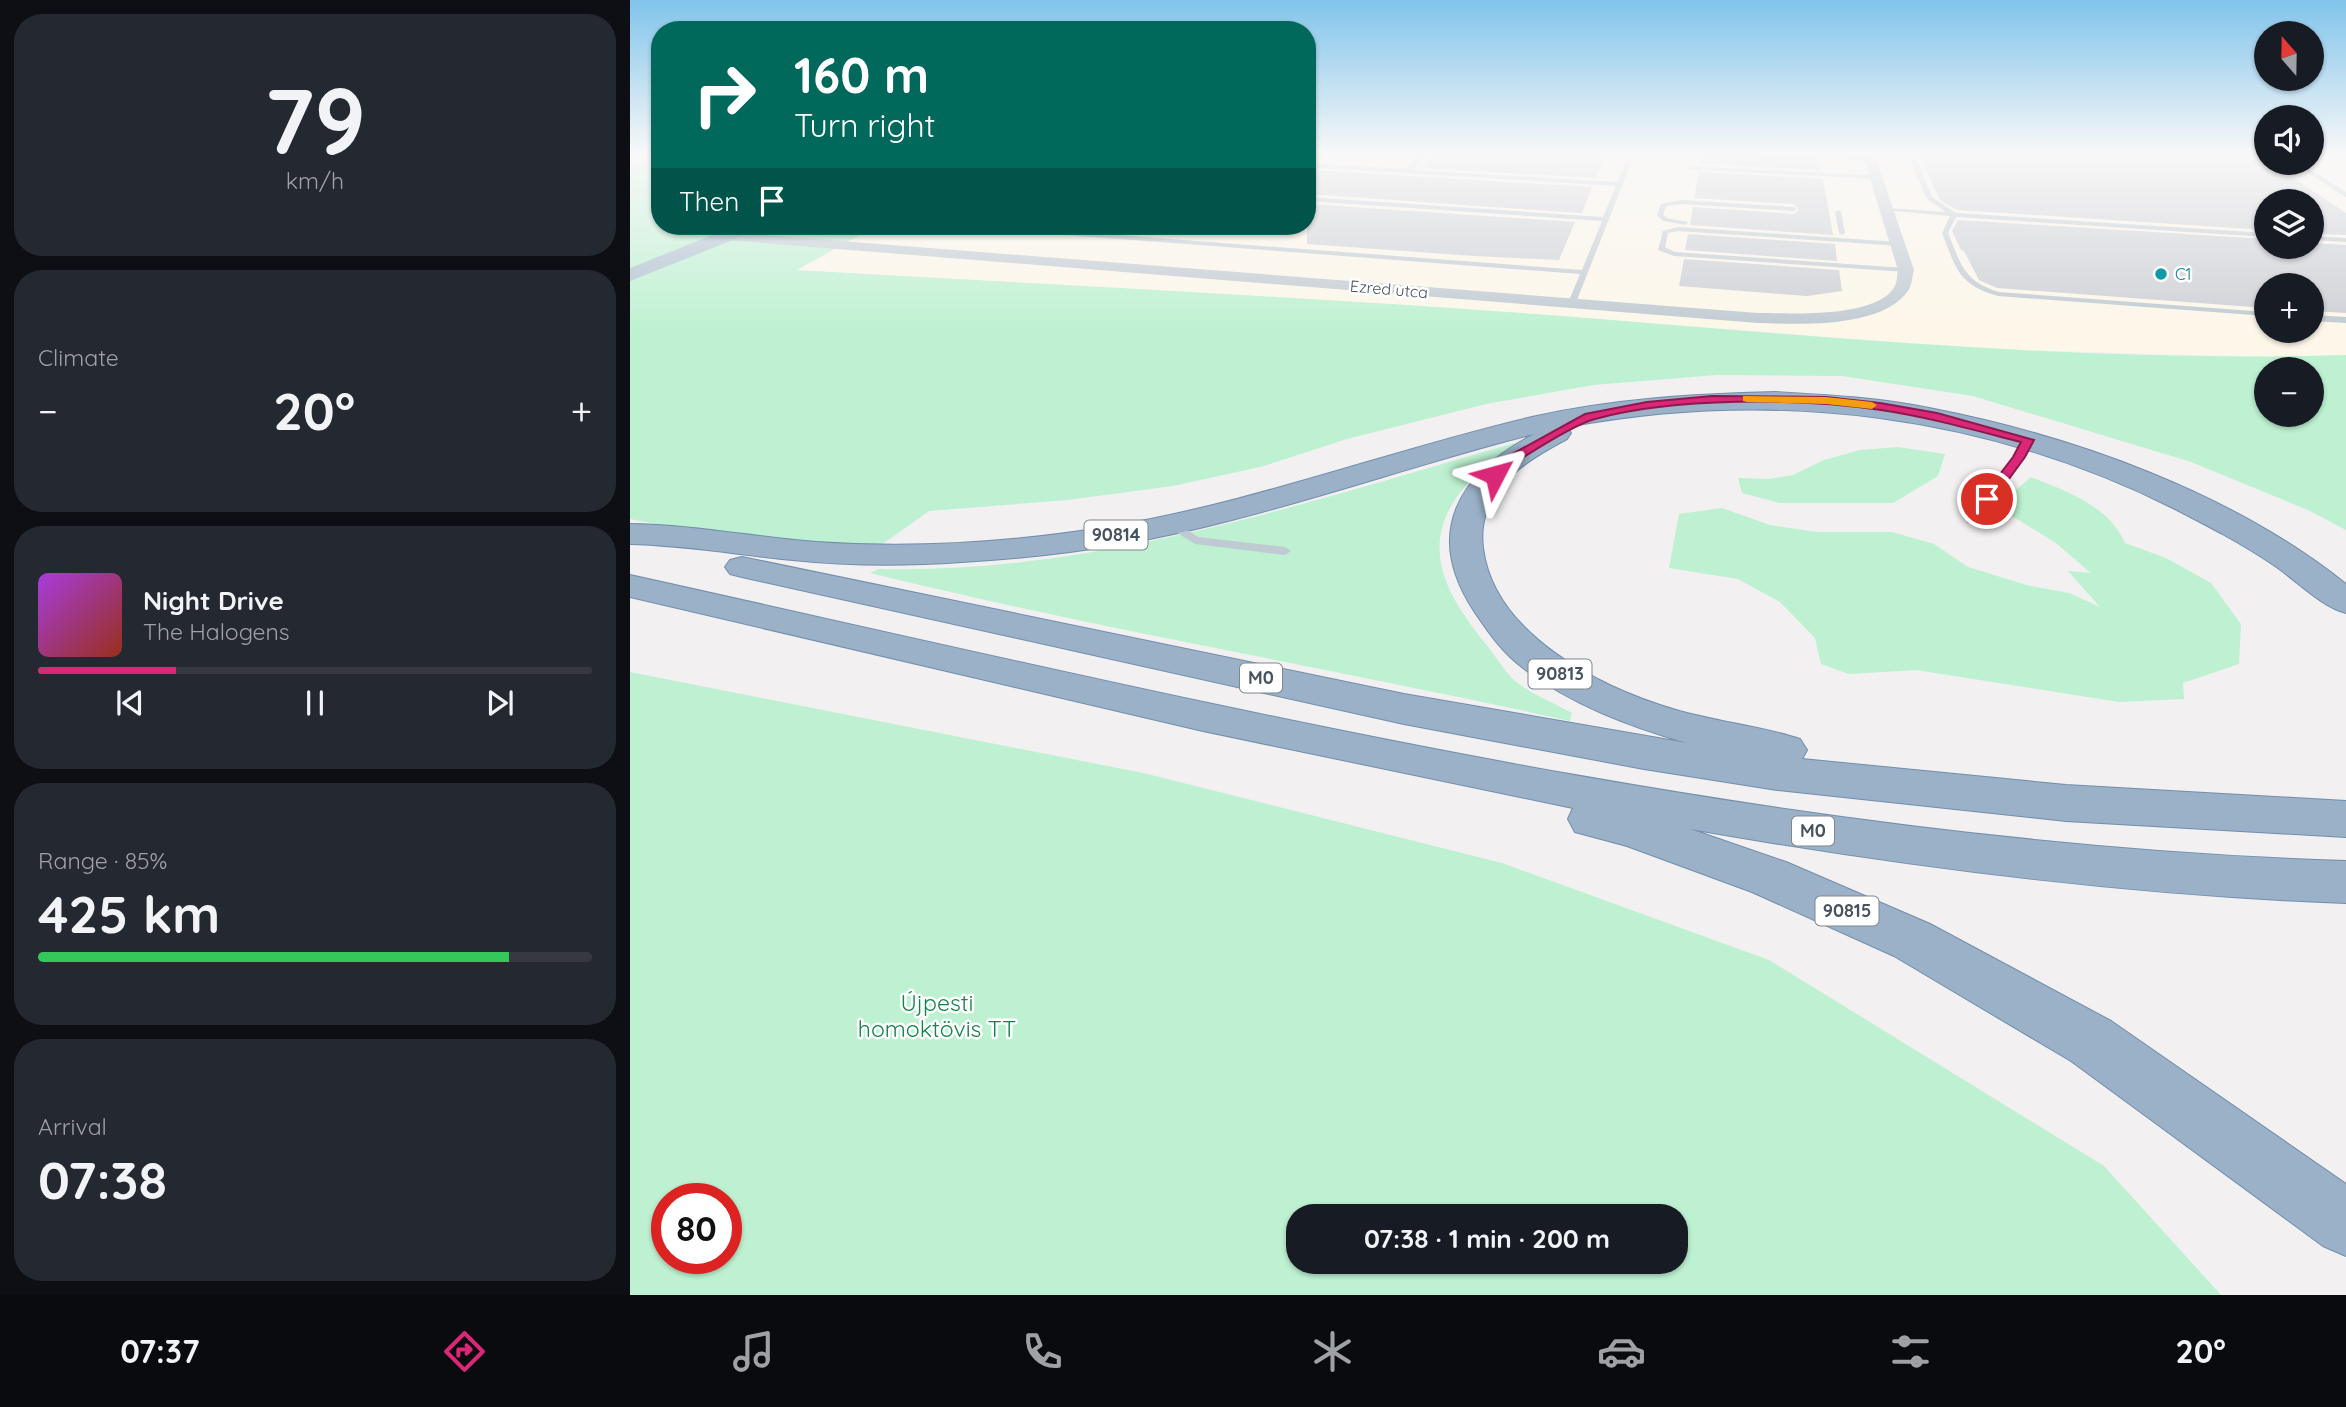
<!DOCTYPE html>
<meta charset="utf-8">
<style>
:root{--surface:#171b24;--page:#242831;--text:#f1f3f6;--muted:#9ea1a6;--line:#363941;--accent:#db2777}
body{margin:0;font-family:Quicksand,sans-serif;background:var(--page);color:var(--text);height:100vh;display:flex;flex-direction:column;font-size:26px;white-space:nowrap}
*{box-sizing:border-box;margin:0}
p{font-size:23px;color:var(--muted)}
.icon{flex:none;width:38px;height:38px;fill:none;stroke:currentColor;stroke-width:2;stroke-linecap:round;stroke-linejoin:round}
.map{position:relative;flex:1;overflow:hidden}
.details{display:flex;flex-direction:column;gap:14px;padding:14px;background:#0d0f14;width:630px}
.details>*{flex:none}
.guide{position:absolute;left:21px;top:21px;width:665px;height:214px;border-radius:28px;box-shadow:0 2px 5px #0004;background:#00695c;color:#fff;overflow:hidden}
.needle{width:46px;rotate:340deg}
.tools{position:absolute;left:1624px;top:21px;display:grid;gap:14px}
.tools a{display:grid;place-items:center;width:70px;height:70px;border-radius:50%;background:var(--surface);box-shadow:0 2px 5px #0004;font-size:35px}
.speed{position:absolute;left:21px;top:1183px;display:flex;gap:14px;font-size:35px;font-weight:700;text-align:center}
.speed>*{display:grid;place-content:center;width:91px;height:91px;border-radius:50%;background:var(--surface);box-shadow:0 2px 5px #0004;line-height:1}
.speed .limit{border:10px solid #d22;background:#fff;color:#111}
.pin{position:absolute;display:grid;place-items:center;width:60px;height:60px;color:#fff;margin:-30px;border:4px solid #fff;border-radius:50%;box-shadow:0 2px 7px #0007}
.me{position:absolute;width:77px;margin:-38px;rotate:51deg;stroke-linejoin:round;filter:drop-shadow(0 0 5px #0008)}
.turn{display:flex;align-items:center;gap:24px;height:147px;padding:0 28px;font-size:32px}
.turn .icon{width:91px;height:91px;stroke-width:2.5}
.turn b{display:block;font-size:49px;line-height:60px}
.then{display:flex;align-items:center;height:66px;padding:0 28px;background:#0003;gap:14px;font-size:26px}
.big{font-size:52px;font-weight:800;line-height:1.1}
.details .card{flex:1;display:flex;flex-direction:column;justify-content:center;gap:10px;min-width:0;padding:0 24px;border-radius:28px;background:var(--page)}
.details .dial{align-items:center;gap:0}
.dial b{font-size:91px;line-height:1}
.song{display:flex;align-items:center;gap:21px}
.cover{width:84px;height:84px;border-radius:10px;background:linear-gradient(135deg,hsl(280 70% 55%),hsl(10 70% 35%))}
.played{height:7px;border-radius:4px;background:linear-gradient(90deg,var(--accent) 25%,var(--line) 25%)}
.keys{display:flex;justify-content:space-around;direction:ltr}
.heat{display:flex;justify-content:space-between;align-items:center;font-size:38px;direction:ltr}
.charge{height:10px;border-radius:5px;background:linear-gradient(90deg,#34c759 85%,var(--line) 0)}
.trip{position:absolute;left:656px;top:1204px;width:402px;height:70px;border-radius:28px;background:var(--surface);box-shadow:0 2px 5px #0004;font-weight:800;line-height:70px;text-align:center}
.menu{display:flex;height:112px;justify-content:space-around;align-items:center;background:#090b0e;color:var(--muted)}
.menu .icon{width:49px;height:49px}
.menu .on{color:var(--accent)}
.menu b{font-size:32px;color:var(--text)}
main{display:flex;flex:1;min-height:0}
.map>svg:first-child{display:block}
.commercial{fill:#fdf7e9;fill-rule:evenodd}
.green{fill:#bdf1d1;fill-rule:evenodd}
.building{fill:#cccfd5}
.lines{fill:none;stroke-linecap:round;stroke-linejoin:round}
.trunk-casing{stroke:#718ead;stroke-width:2}
.service{fill:#c0cad2;fill-rule:evenodd}
.minor{fill:#c0cad2;fill-rule:evenodd}
.primary{fill:#aebfd0;fill-rule:evenodd}
.trunk{fill:#9ab1c8;fill-rule:evenodd}
.route{fill:#db2777;stroke:#8e194d;stroke-width:2}
.slow{fill:#f59e0b}
.culture-dot{fill:#0f9aa8;stroke:#fff;stroke-width:2.5}
.labels{text-anchor:middle;stroke-width:5;stroke-linejoin:round;paint-order:stroke}
.far-culture-label{font-size:16px;fill:#0d838f;stroke:#fff;text-anchor:start}
.far-street-label{font-size:16px;fill:#47535e;stroke:#fff}
.shield{fill:#fff;stroke:#7e878e;stroke-width:2}
.shield-label{font-size:18px;font-weight:bold;fill:#47535e}
.near-park-label{font-size:23px;fill:#13844b;stroke:#fff}
</style>
<main>
<section class="details">
<div class="card dial"><b>79</b><p>km/h</p></div>
<div class="card"><p>Climate</p>
<div class="heat"><a>−</a><b class="big">20°</b><a>+</a></div>
</div>
<div class="card">
<div class="song"><i class="cover"></i><div><b>Night Drive</b><p>The Halogens</p></div></div>
<div class="played"></div>
<div class="keys"><svg class="icon" aria-label="previous" viewBox="0 0 24 24"><path d="M18 5L8 12l10 7zM5 5v14"/></svg><svg class="icon" aria-label="pause" viewBox="0 0 24 24"><path d="M8 5v14M16 5v14"/></svg><svg class="icon" aria-label="next" viewBox="0 0 24 24"><path d="M6 5l10 7-10 7zM19 5v14"/></svg></div>
</div>
<div class="card"><p>Range · 85%</p><b class="big">425 km</b><div class="charge"></div></div>
<div class="card"><p>Arrival</p><b class="big">07:38</b></div>
</section>
<div class="map">
<svg width="1716" height="1295" viewBox="0 0 1716 1295">
<rect width="100%" height="100%" fill="#f2f0f0"/>
<!-- commercial -->
<path class="commercial" d="M 677,153 L 1636,153 L 1636,163 L 1682,163 L 1682,153 L 1712,153 L 1716,154 L 1716,355 L 1639,357 L 1359,349 L 793,306 L 165,270 L 246,226 L 677,226 ZM 1636,201 L 1682,201 L 1682,247 L 1636,247 ZM 1636,285 L 1682,285 L 1682,331 L 1636,331 Z"/>
<!-- green -->
<g class="green">
<path d="M 30,160 L 30,226 L 246,226 L 167,270 C 413,284 660,296 906,314 C 1175,335 1446,363 1716,355 L 1716,530 L 1678,510 L 1561,462 L 1343,396 L 1212,376 L 1087,375 L 963,385 L 856,404 L 717,439 L 634,466 L 543,486 L 437,500 L 299,511 L 244,550 L 42,527 L 0,519 L 0,167 ZM 1636,369 L 1682,369 L 1682,415 L 1636,415 Z"/>
<path d="M 885,443 C 865,459 844,473 829,494 C 788,549 819,598 855,643 C 865,655 874,671 885,681 C 901,694 924,703 942,713 L 940,721 C 707,669 472,630 240,573 L 249,569 C 467,574 677,502 885,443 Z"/>
<polygon points="1268,447 1315,454 1308,476 1263,503 1150,503 1112,493 1108,478 1139,479 1163,475 1194,460 1230,450"/>
<path d="M 1401,477 C 1438,492 1478,505 1495,543 L 1536,558 L 1581,583 L 1611,624 L 1609,664 L 1553,683 L 1554,699 L 1489,702 L 1286,670 L 1219,674 L 1191,664 L 1185,638 L 1150,602 L 1108,579 L 1039,568 L 1049,514 L 1092,508 L 1140,525 L 1187,532 L 1262,532 L 1304,544 L 1338,567 L 1400,586 L 1439,593 L 1470,607 L 1438,571 L 1461,573 L 1426,543 L 1382,516 L 1369,505 Z"/>
<path d="M 0,672 L 513,773 L 872,863 L 1139,960 L 1474,1166 L 1591,1295 L 0,1295 ZM 37,1199 L 96,1199 L 96,1258 L 37,1258 ZM 1046,1216 L 1046,1262 L 668,1262 L 668,1216 Z"/>
</g>
<!-- building -->
<g class="building">
<polygon points="807,153 976,153 966,178 792,168"/>
<polygon points="1072,153 1189,156 1191,170 1070,164"/>
<polygon points="1288,153 1626,153 1636,160 1636,163 1641,163 1716,213 1716,235 1682,234 1682,201 1636,201 1636,230 1327,210 1310,200"/>
<polygon points="677,170 962,187 952,213 949,213 677,194"/>
<polygon points="1069,172 1193,179 1203,235 1060,225 1063,207 1164,214 1169,210 1164,204 1064,198"/>
<polygon points="677,204 945,222 929,260 844,256 677,244"/>
<polygon points="1328,220 1636,239 1636,247 1682,247 1682,243 1716,245 1716,313 1682,311 1682,285 1636,285 1636,308 1367,288 1349,280 1334,251 1331,250 1322,231"/>
<polygon points="1058,234 1205,244 1207,261 1055,250"/>
<polygon points="1054,259 1209,270 1212,291 1177,296 1049,286"/>
</g>
<g class="lines">
<!-- trunk casing -->
<g class="trunk-casing">
<g id="trunk">
<path d="M 1146,392 C 1198,395 1252,398 1304,409 C 1446,437 1602,493 1716,584 L 1716,613 C 1691,607 1664,578 1642,564 C 1611,543 1578,526 1545,509 C 1356,414 1145,388 937,427 L 941,433 L 937,439 C 893,462 846,491 853,548 C 864,635 971,688 1046,710 C 1087,722 1130,726 1170,739 L 1177,750 L 1172,759 L 1436,785 L 1716,801 L 1716,837 L 1436,821 L 1147,790 L 1014,769 L 774,724 L 112,577 L 100,574 L 95,567 L 100,560 L 112,557 L 774,694 L 1057,743 C 999,726 942,705 893,668 C 871,651 859,633 844,611 C 793,533 828,474 904,434 C 801,460 701,495 598,521 C 511,544 422,557 332,562 C 276,566 219,566 163,560 C 109,555 55,545 0,544 L 0,524 C 63,525 124,537 186,542 C 285,549 386,542 483,526 C 626,502 761,450 902,417 C 982,399 1063,394 1146,392 Z"/>
<path d="M 0,575 C 565,700 1135,843 1716,861 L 1716,903 C 1495,895 1277,867 1060,829 L 1156,862 L 1300,924 L 1481,1021 L 1716,1184 L 1716,1256 L 1693,1246 L 1441,1061 L 1264,956 L 1122,892 L 997,846 L 945,832 L 938,819 L 943,808 L 573,731 L 0,597 Z"/>
</g>
</g>
<!-- service -->
<g class="service">
<polygon points="792,153 798,153 782,170 987,182 999,153 1005,153 945,305 938,303 950,274 344,228 341,226 368,226 952,270 972,221 677,201 677,197 973,217 986,186 677,167 677,163 775,169"/>
<path d="M 1277,153 L 1283,153 L 1303,198 L 1326,213 L 1636,233 L 1636,237 L 1326,217 L 1318,233 C 1331,264 1333,281 1369,292 L 1636,312 L 1636,316 L 1368,296 C 1328,285 1326,268 1312,233 L 1320,216 L 1254,210 L 1257,208 L 1316,212 L 1297,199 Z"/>
<polygon points="1202,155 1240,157 1243,159 1240,161 1200,158"/>
<polygon points="1662,163 1669,163 1716,192 1716,197"/>
<polygon points="1058,166 1245,175 1248,177 1245,179 1056,169"/>
<polygon points="1052,200 1164,207 1167,209 1164,211 1052,204 1036,206 1033,215 1037,218 1058,222 1056,225 1033,221 1027,215 1031,204"/>
<polygon points="1208,210 1211,212 1215,233 1212,235 1209,233 1205,212"/>
<polygon points="1048,227 1268,242 1271,246 1048,231 1038,233 1035,247 1045,252 1276,268 1280,270 1276,272 1044,256 1028,250 1033,231"/>
<polygon points="1682,236 1716,238 1716,242 1682,240"/>
<polygon points="1682,315 1716,317 1716,323 1682,321"/>
<polygon points="1398,437 1403,440 1393,459 1345,523 1337,523 1337,517 1384,456 1394,438"/>
<polygon points="542,520 568,537 655,547 661,551 655,555 565,544 538,527 536,524"/>
</g>
<!-- minor -->
<path class="minor" d="M 1232,153 L 1244,153 L 1284,270 C 1282,277 1282,285 1278,291 C 1251,329 1169,324 1128,323 L 96,240 L 89,236 L 96,232 L 1128,313 C 1160,313 1247,319 1265,286 C 1267,282 1267,275 1268,270 Z"/>
<!-- primary -->
<polygon class="primary" points="105,226 130,226 128,230 0,281 0,268"/>
<!-- trunk -->
<use href="#trunk" class="trunk"/>
</g>
<!-- sky -->
<linearGradient id="sky" x2="0" y2="1"><stop stop-color="#81c4eb"/><stop offset="0.46" stop-color="#f9f8f8"/><stop offset="1" stop-color="#f9f8f8" stop-opacity="0"/></linearGradient>
<rect width="1716" height="334" fill="url(#sky)"/>
<!-- route -->
<path class="route" d="M 1082,396 L 1196,397 L 1250,403 L 1307,413 L 1404,440 L 1395,457 L 1362,502 L 1357,503 L 1351,499 L 1383,457 L 1391,442 C 1344,430 1298,417 1251,410 C 1169,398 1044,397 965,419 C 946,424 903,451 886,462 C 878,467 874,476 865,479 L 859,475 L 875,458 L 955,414 L 1017,402 Z"/>
<!-- slow -->
<polygon class="slow" points="1113,396 1196,397 1242,402 1247,405 1242,409 1196,404 1117,402 1113,401"/>
<!-- markers -->
<circle class="culture-dot" cx="1531" cy="274" r="7"/>
<g class="labels">
<!-- far-culture labels -->
<g class="far-culture-label">
<text x="1545" y="280">C1</text>
</g>
<!-- far-street labels -->
<g class="far-street-label">
<text transform="translate(759 289) rotate(5)" y="6">Ezred utca</text>
</g>
<!-- shield labels -->
<g class="shield">
<rect x="454.5" y="520.5" width="63" height="29" rx="5"/>
<rect x="898.5" y="659.5" width="63" height="29" rx="5"/>
<rect x="610" y="663.5" width="42" height="29" rx="5"/>
<rect x="1162" y="816.5" width="42" height="29" rx="5"/>
<rect x="1185.5" y="896.5" width="63" height="29" rx="5"/>
</g>
<g class="shield-label">
<text x="486" y="541">90814</text>
<text x="930" y="680">90813</text>
<text x="631" y="684">M0</text>
<text x="1183" y="837">M0</text>
<text x="1217" y="917">90815</text>
</g>
<!-- near-park labels -->
<g class="near-park-label">
<text x="307" y="1011">Újpesti<tspan x="307" dy="26">homoktövis TT</tspan></text>
</g>
</g>
</svg>
<div class="tools">
<a><svg class="needle" viewBox="-14 -14 28 28"><path d="M0-13l5 13h-10z" fill="#e53935"/><path d="M0 13l5-13h-10z" fill="#9ea1a6"/></svg></a>
<a><svg class="icon" aria-label="sound" viewBox="0 0 24 24"><path d="M4 9h4l5-4v14l-5-4H4zM17 9q2 3 0 6"/></svg></a>
<a><svg class="icon" aria-label="layers" viewBox="0 0 24 24"><path d="M12 4l9 5-9 5-9-5zM3 14l9 5 9-5"/></svg></a>
<a>+</a>
<a>−</a>
</div>
<div class="speed"><div class="limit">80</div></div>
<div class="pin" style="left:1357px;top:499px;background:#d93025"><svg class="icon" aria-label="arrive" viewBox="0 0 24 24"><path d="M6 21V4h12l-3 4 3 4H6"/></svg></div>
<svg class="me" style="left:865px;top:475px" viewBox="-20 -20 40 40"><path d="M0-17L14 15 0 8-14 15z" fill="#db2777" stroke="#fff" stroke-width="4"/></svg>
<div class="trip">07:38 · 1 min · 200 m</div>
<div class="guide">
<div class="turn"><svg class="icon" aria-label="right" viewBox="0 0 24 24"><path d="M7 20v-9h11M14 6l5 5-5 5"/></svg><div><b>160 m</b>Turn right</div></div>
<div class="then">Then<svg class="icon" aria-label="arrive" viewBox="0 0 24 24"><path d="M6 21V4h12l-3 4 3 4H6"/></svg></div>
</div>
</div>
</main>
<nav class="menu">
<b>07:37</b>
<svg class="icon on" aria-label="directions" viewBox="0 0 24 24"><path d="M12 3l9 9-9 9-9-9zM9 14v-3h6M13 9l2 2-2 2"/></svg>
<svg class="icon" aria-label="music" viewBox="0 0 24 24"><path d="M9 18V5l10-2v13"/><circle cx="6" cy="18" r="3"/><circle cx="16" cy="16" r="3"/></svg>
<svg class="icon" aria-label="phone" viewBox="0 0 24 24"><path d="M5 4h4l2 5-3 2q2 4 5 5l2-3 5 2v4C11 20 4 13 5 4z"/></svg>
<svg class="icon" aria-label="climate" viewBox="0 0 24 24"><path d="M12 3v18M4 7l16 10M4 17L20 7"/></svg>
<svg class="icon" aria-label="car" viewBox="0 0 24 24"><path d="M5 17H2v-5l4-1 3-4h7l3 4 3 1v5h-3M9 17h6M6 11h13"/><circle cx="7" cy="17" r="2"/><circle cx="17" cy="17" r="2"/></svg>
<svg class="icon" aria-label="filters" viewBox="0 0 24 24"><path d="M4 7h16M4 17h16"/><circle cx="9" cy="7" r="2"/><circle cx="15" cy="17" r="2"/></svg>
<b>20°</b>
</nav>
